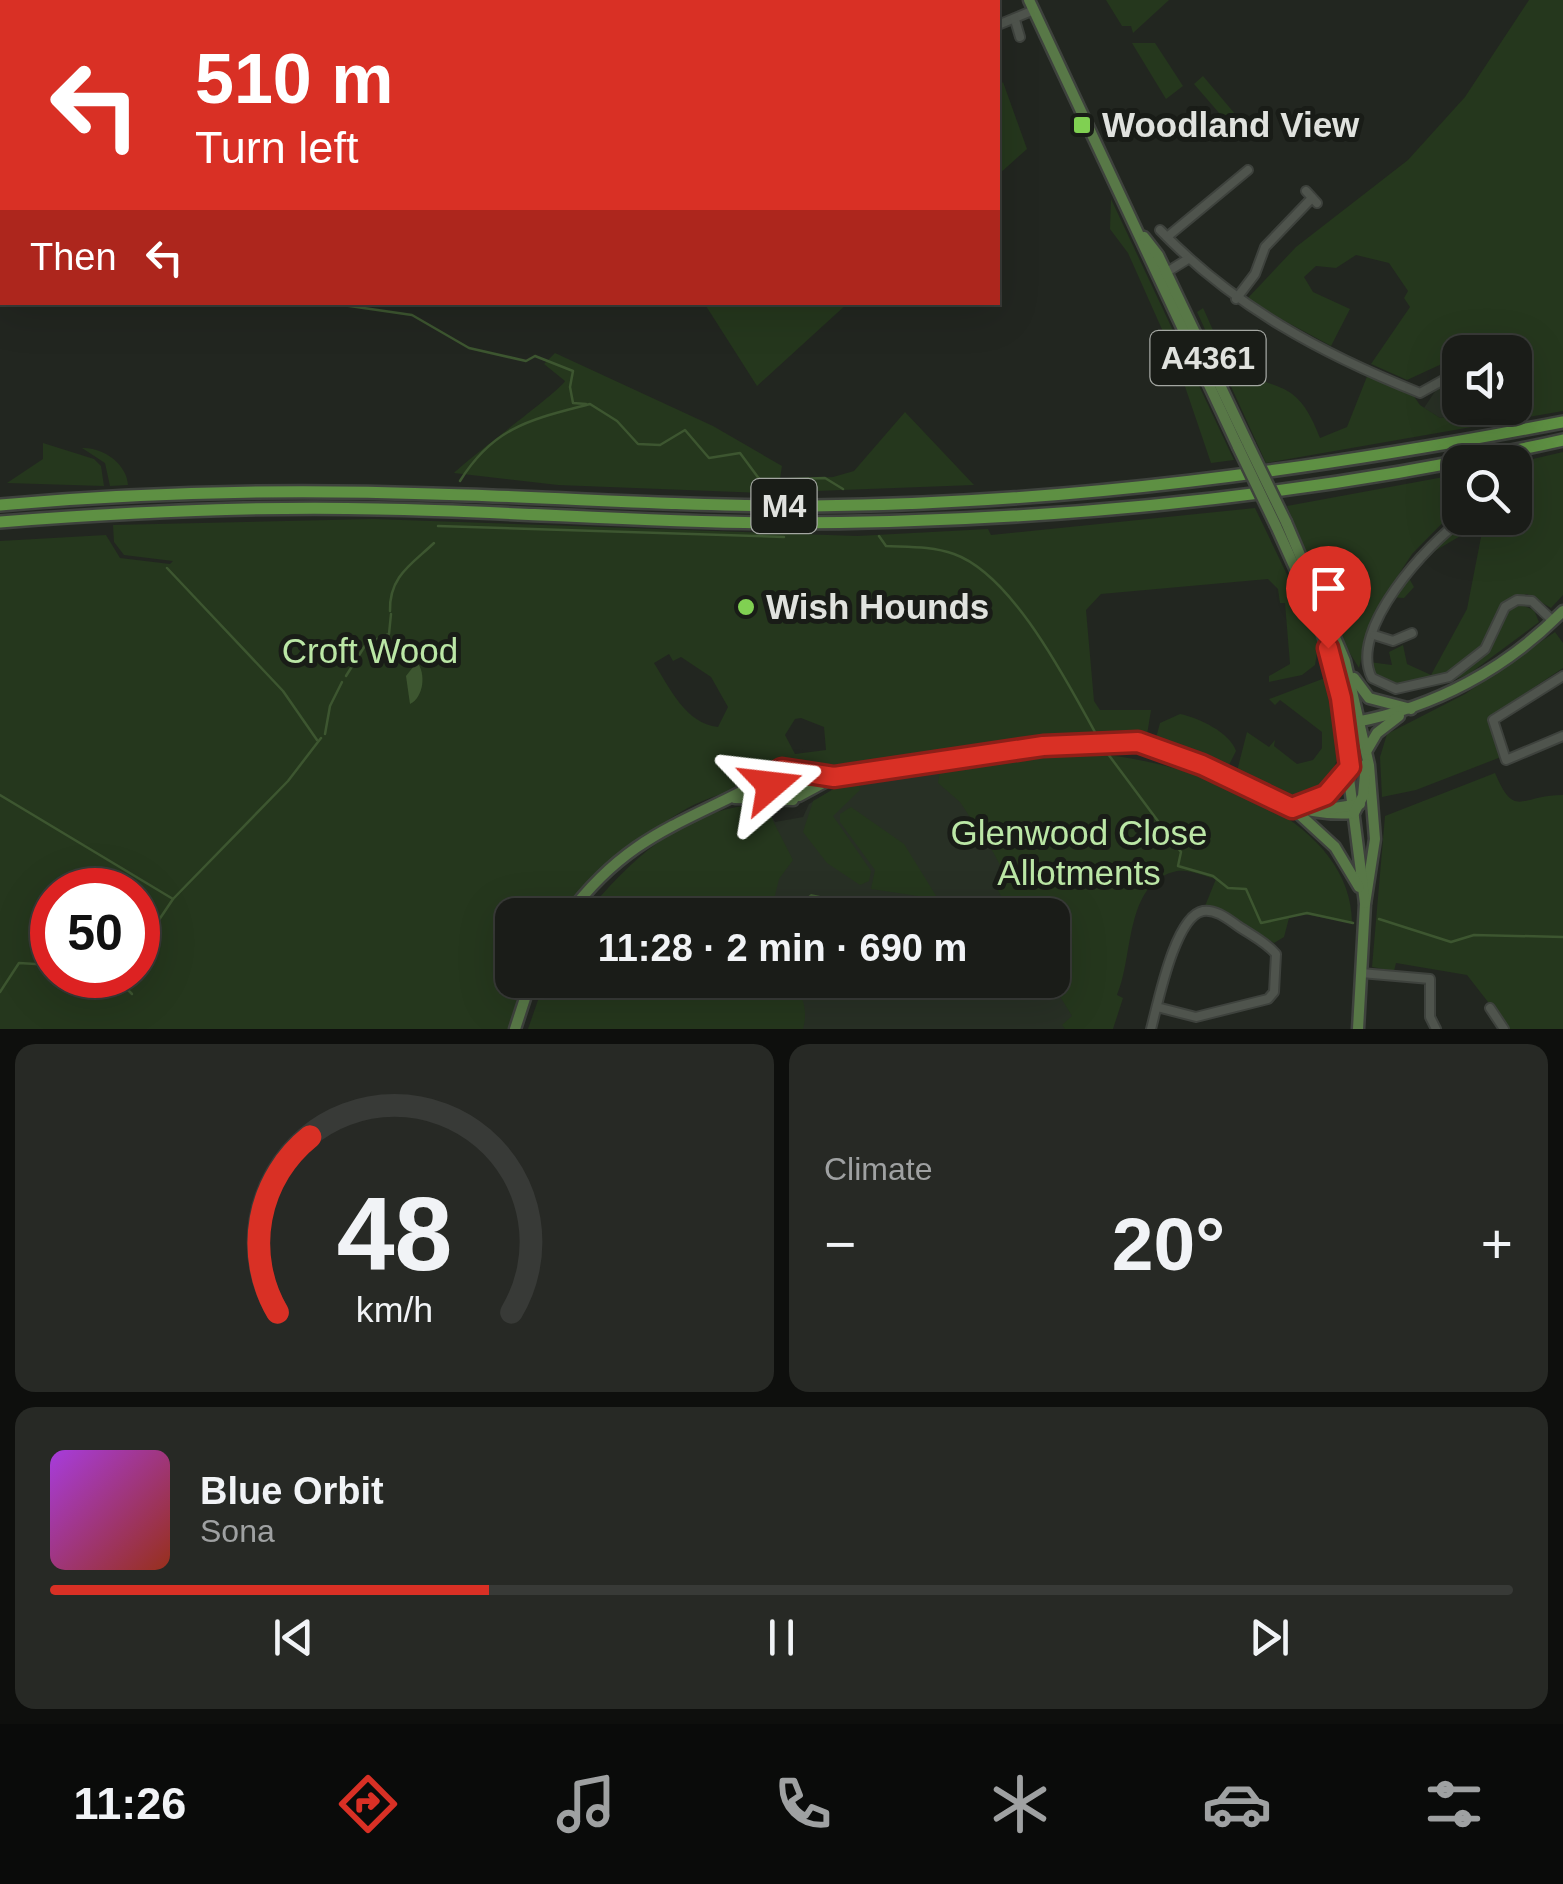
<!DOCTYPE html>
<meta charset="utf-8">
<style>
:root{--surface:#1a1c18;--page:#272925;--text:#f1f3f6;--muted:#9fa1a2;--line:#383a37;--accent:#d93025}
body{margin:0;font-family:Arial,sans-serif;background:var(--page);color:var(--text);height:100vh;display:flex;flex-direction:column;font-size:38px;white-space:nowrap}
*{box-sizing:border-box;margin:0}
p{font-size:32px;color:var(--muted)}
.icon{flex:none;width:55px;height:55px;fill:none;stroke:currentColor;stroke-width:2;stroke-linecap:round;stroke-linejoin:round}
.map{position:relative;height:1029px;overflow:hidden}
.panel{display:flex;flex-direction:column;gap:15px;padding:15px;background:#0e0f0d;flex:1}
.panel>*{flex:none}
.guide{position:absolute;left:0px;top:0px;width:1000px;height:305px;box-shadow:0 10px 40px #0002,0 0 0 2px var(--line);background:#d93025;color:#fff;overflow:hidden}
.tools{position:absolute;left:1442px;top:335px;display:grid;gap:20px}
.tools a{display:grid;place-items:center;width:90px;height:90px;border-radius:20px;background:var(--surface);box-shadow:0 10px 40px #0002,0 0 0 2px var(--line);font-size:50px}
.speed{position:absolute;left:30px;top:868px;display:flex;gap:20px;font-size:50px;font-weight:700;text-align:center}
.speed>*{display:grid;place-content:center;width:130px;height:130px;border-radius:50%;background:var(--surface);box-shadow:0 10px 40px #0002,0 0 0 2px var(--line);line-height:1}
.speed .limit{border:15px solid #d22;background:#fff;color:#111}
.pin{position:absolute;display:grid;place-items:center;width:85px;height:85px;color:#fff;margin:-102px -42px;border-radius:50% 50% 50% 0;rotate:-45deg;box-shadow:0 0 10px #0007}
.pin .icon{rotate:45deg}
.me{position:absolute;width:110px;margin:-55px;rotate:73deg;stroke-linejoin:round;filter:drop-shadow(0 0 8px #0008)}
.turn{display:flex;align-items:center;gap:35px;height:210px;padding:0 30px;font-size:45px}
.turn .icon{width:130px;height:130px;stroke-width:2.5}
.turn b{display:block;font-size:70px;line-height:85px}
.then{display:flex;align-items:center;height:95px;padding:0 30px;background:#0003;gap:20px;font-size:38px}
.big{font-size:75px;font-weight:800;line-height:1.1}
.panel .widget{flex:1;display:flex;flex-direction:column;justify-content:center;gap:15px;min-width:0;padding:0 35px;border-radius:20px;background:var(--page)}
.panel .dial{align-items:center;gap:0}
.dial svg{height:260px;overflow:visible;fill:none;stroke:var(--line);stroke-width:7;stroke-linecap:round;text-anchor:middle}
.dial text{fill:var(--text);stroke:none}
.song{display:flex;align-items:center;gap:30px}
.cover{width:120px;height:120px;border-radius:15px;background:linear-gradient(135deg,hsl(280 70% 55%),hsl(10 70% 35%))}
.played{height:10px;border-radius:5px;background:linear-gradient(90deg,var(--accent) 30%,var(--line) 30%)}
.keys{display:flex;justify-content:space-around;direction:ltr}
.heat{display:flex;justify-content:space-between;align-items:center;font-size:55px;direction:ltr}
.panel .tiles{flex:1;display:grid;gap:15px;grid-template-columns:1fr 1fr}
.widget:last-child{grid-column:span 2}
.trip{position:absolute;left:495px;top:898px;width:575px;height:100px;border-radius:20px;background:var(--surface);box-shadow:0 10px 40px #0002,0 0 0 2px var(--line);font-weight:800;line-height:100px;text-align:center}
.menu{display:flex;height:160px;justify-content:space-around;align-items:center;background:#0a0b0a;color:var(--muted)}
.menu .icon{width:70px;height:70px}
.menu .selected{color:var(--accent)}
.menu b{font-size:45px;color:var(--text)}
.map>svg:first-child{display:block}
.built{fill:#283025}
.green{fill:#25371d;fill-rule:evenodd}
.water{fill:#3d5630}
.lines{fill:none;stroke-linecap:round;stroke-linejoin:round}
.stream{stroke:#3d5630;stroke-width:2.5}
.minor-casing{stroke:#3e423d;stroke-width:12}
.major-casing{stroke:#3e423d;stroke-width:15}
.highway-casing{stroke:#3e423d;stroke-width:16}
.minor{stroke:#4f544d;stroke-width:8}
.major{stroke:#587847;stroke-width:10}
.highway{stroke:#5e9043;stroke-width:11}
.major-bridge-casing{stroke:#3e423d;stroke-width:15;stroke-linecap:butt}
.major-bridge{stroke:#587847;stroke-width:10}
.route-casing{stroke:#8d1f18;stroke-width:25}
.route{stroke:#d93025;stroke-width:18}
.poi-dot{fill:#80d052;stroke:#191c17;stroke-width:4}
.labels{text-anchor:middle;stroke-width:10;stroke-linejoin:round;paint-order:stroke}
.shield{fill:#191c17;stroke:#a4a7a2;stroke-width:2.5}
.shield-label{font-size:32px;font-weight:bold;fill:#e0e2de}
.poi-label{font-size:35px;font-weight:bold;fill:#e0e2de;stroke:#191c17;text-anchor:start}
.park-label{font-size:35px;fill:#bbe7a6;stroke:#191c17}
</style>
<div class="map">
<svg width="1563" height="1029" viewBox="0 0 1563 1029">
<rect width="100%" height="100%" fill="#222620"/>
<!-- built -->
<g class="built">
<polygon points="1460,375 1460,408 1478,408 1477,412 1440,418 1424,408 1436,390"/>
<polygon points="939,772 950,776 979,814 1022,915 724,915 705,816 751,805 767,809 775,822 803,817 809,804 832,790"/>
<polygon points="755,980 1052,980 1080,1029 772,1029"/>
</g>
<!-- green -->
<g class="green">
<polygon points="1106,0 1169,0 1133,33 1131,26 1122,26"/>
<path d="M 1529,0 L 1563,0 L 1563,411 L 1266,463 L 1197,312 L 1203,308 C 1211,324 1220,351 1234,363 C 1275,398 1294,371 1320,438 L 1347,427 L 1368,374 L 1413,395 L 1420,405 L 1440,418 L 1476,412 L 1478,408 L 1515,408 L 1515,352 L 1486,352 L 1483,345 L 1407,380 L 1371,364 L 1410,307 L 1404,298 L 1408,291 L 1389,263 L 1356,255 L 1336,268 L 1316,266 L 1304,277 L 1313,292 L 1350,309 L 1331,346 L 1246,300 L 1296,247 L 1408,160 L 1465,97 Z"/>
<polygon points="1132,43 1155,43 1183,86 1166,99"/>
<polygon points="1203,76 1235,114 1226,121 1194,84"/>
<polygon points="1003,82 1027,149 998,175 998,87"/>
<polygon points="1111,199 1234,460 1211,463 1177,363 1128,253 1110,229"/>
<polygon points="710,302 848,302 848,303 757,386 706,306"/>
<path d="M 555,353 L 713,426 L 782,466 L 780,479 L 833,477 L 854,471 L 905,412 L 974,485 L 763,493 L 558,485 L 454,473 C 472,455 560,391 565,381 L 544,364 Z"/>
<polygon points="43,443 94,459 101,466 104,486 7,483 43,459"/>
<path d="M 82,448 C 103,447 127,464 128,485 L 110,486 L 105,463 Z"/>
<path d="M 1563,452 L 1563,595 L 1551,608 L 1527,594 L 1504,602 C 1495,615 1492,631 1482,644 C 1459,673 1410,697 1376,679 L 1369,662 L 1392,665 L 1389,652 L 1403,645 L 1407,664 L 1431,675 L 1467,609 L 1482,532 L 1467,532 L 1428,555 L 1463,518 L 1515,518 L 1515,463 Z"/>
<polygon points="1460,474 1460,505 1412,554 1397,577 1410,580 1414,587 1404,598 1386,597 1368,632 1359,668 1343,642 1287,506"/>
<path d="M 1255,508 L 1319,641 L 1315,665 L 1302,675 L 1269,682 L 1269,676 L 1290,664 L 1285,603 L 1280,603 L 1278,589 L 1268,579 L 1101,594 L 1086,610 L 1094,701 L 1100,710 L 1151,710 L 1147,735 L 1058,737 L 822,772 L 794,768 L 787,759 L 774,761 C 755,789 715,792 686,809 C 638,837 596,870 562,915 L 512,915 L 512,980 L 525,980 L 509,1029 L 0,1029 L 0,541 L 106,535 L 120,558 L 170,564 L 173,561 L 124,555 L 114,542 L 113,525 L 373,519 L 857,536 L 988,529 L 991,535 ZM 669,654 L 673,661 L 681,657 L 711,677 L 728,707 L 718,727 C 686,724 669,687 654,663 ZM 801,718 L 824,727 L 826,750 L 795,754 L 785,735 L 795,719 ZM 52,890 L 138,890 L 138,975 L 52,975 Z"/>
<polygon points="1519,604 1534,610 1539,622 1469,674 1441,685 1490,650 1510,609"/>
<polygon points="1555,632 1563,643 1563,668 1491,716 1501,757 1416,790 1382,797 1380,757 1387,734 1465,694"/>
<polygon points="1325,678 1333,697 1340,753 1329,779 1303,796 1282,798 1236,775 1247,732 1269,747 1275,740 1274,746 1297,764 1313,760 1322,748 1322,732 1280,700 1275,705 1269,699"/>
<path d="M 1180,714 C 1199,718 1229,732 1236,751 L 1227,769 L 1156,738 L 1160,723 Z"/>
<path d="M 1062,752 C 1158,751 1352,805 1352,923 L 1303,914 L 1289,918 L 1284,937 L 1274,943 L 1224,910 L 1205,906 L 1216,879 C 1204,876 1189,869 1177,871 C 1124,882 1134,957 1117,995 L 1123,998 L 1113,1029 L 1065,1029 L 1062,1025 L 1072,1016 L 1050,980 L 1052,915 L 1012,915 L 997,889 L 1000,865 L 993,852 L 960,802 L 938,783 L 940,769 Z"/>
<path d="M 1495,773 C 1515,820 1520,795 1563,795 L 1563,1029 L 1509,1029 L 1467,975 L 1396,963 L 1394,971 L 1372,967 L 1385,816 Z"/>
<polygon points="859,784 860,790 833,816 871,871 869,881 860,885 827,863 803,832 813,801 832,790"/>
<path d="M 751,805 L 767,809 L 793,860 L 779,879 L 770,915 L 585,915 C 628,862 680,812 751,805 Z"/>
<polygon points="851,807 904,844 938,899 871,889 875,870 840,822 840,814"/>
<path d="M 545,980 L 792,980 C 803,996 808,1010 803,1029 L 528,1029 Z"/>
</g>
<!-- water -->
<g class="water">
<path d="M 417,662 C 426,673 424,697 410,704 L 406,676 Z"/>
<polygon points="811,894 909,915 800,915 800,903"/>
</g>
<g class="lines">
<!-- stream -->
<g class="stream">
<polyline points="0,172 2,173"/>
<polyline points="322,302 412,315 469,348 526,361 535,356 573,371 570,387 573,403 586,404"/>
<path d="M 460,481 C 494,426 533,419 590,404 L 617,421 L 638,444 L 660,445 L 685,430 L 709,458 L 740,453 L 760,480 L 825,478 L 843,489"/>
<polyline points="438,526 784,537"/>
<path d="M 879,536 L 886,546 C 910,547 932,546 954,554 C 1013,575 1067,682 1096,734"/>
<polyline points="167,568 283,691 317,740"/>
<path d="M 390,611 C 389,576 412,564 434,543"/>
<polyline points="346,676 366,644 389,634 391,614"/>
<polyline points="325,734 330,706 342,682"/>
<polyline points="1108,754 1181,852 1178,866 1213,876 1228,888 1246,889 1261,923 1307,913 1353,923"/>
<polyline points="0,795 173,899 288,781 321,738"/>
<polyline points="1379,919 1451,942 1474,935 1563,937"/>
<polyline points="138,951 173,899"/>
<polyline points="103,975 112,980 126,978"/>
<polyline points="127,975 123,985 132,994"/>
<polyline points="0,992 19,963 52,965"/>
</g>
<!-- minor casing -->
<g class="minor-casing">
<g id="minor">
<polyline points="1015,20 1020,37"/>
<polyline points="998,25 1034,10"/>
<polyline points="1306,191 1317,203"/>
<path d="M 1160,230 C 1233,306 1322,354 1420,393 L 1456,373"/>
<polyline points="1167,237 1248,170"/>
<polyline points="1162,275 1188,259"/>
<polyline points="1236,299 1255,274 1265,247 1312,198"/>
<path d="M 1464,518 C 1428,543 1347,630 1372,678 L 1396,689 L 1449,677 L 1485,649 L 1505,607 L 1517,600 L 1532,601 L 1553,621"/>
<polyline points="1374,635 1393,641 1412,633"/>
<polyline points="1563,676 1493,720 1506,760 1563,736"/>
<polyline points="1361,973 1430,979 1430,1017 1436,1029"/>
<polyline points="1490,1008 1504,1029"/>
<path d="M 1151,1029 C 1158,1003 1175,916 1203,911 C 1216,909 1228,919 1238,926 C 1251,935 1266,942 1276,954 L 1274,992 L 1268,999 L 1196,1017 L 1157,1007"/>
</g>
</g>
<!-- major casing -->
<g class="major-casing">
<g id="major">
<polyline points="1029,0 1238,447"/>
<polyline points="1144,237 1158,255 1248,444"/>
<polyline points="1286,522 1345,661 1369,765 1375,839 1365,904 1358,1029"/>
<polyline points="1276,526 1318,619 1336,677 1365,903"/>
<polyline points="1354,678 1369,698 1411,709"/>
<path d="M 1356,722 C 1435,707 1506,669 1563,611"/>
<polyline points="1367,750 1377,733 1399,716"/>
<path d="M 794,773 C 895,782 995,742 1096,744 C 1110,744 1128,739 1141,743 C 1211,764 1278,820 1354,813"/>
<polyline points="799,796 834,777"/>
<polyline points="735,798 793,800 800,785 787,769 776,771 771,780 779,801"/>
<polyline points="1298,806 1326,795 1350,767"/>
<polyline points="1322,810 1360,804"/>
<polyline points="1297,812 1335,847 1359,887"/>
<polyline points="1354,813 1363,796 1366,764"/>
<path d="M 568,915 C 631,831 688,823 773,775"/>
<polyline points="515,1029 531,980"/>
</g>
</g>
<!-- highway casing -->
<g class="highway-casing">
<g id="highway">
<path d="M 0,505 C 144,492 289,489 433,494 C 560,497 685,507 812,506 C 1066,504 1314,470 1563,422"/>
<path d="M 0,522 C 126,512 252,506 378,509 C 512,511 646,523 780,523 C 1041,523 1308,497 1563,440"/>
</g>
</g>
<!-- minor -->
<use href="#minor" class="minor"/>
<!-- major -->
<use href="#major" class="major"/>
<!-- highway -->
<use href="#highway" class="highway"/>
<!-- major-bridge casing -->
<g class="major-bridge-casing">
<g id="major-bridge">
<polyline points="1248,444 1286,522"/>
<polyline points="1238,447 1276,526"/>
</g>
</g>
<!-- major-bridge -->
<use href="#major-bridge" class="major-bridge"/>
</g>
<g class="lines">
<!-- route casing -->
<g class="route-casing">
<polyline id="route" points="771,785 773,774 782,769 834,777 1043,746 1138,742 1202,765 1292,808 1326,795 1350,767 1341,698 1328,648"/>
</g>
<!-- route -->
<use href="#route" class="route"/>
</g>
<!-- markers -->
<g class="poi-dot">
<rect x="1072" y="115" width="20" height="20" rx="5"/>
<circle cx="746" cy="607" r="10"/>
</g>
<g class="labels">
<!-- shield labels -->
<g class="shield">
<rect x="1150.5" y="331" width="115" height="54" rx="8"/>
<rect x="751.5" y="479" width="65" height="54" rx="8"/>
</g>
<g class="shield-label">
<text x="1208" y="369">A4361</text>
<text x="784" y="517">M4</text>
</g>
<!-- poi labels -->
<g class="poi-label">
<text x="1102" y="137">Woodland View</text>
<text x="766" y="619">Wish Hounds</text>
</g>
<!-- park labels -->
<g class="park-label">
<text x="370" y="663">Croft Wood</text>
<text x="1079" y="845">Glenwood Close<tspan x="1079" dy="40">Allotments</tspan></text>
</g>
</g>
</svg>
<div class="tools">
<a><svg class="icon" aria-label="sound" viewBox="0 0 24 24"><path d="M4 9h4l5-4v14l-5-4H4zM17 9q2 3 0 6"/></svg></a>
<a><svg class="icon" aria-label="search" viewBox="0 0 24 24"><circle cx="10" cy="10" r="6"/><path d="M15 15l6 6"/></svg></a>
</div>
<div class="speed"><div class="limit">50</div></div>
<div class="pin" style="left:1328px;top:648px;background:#d93025"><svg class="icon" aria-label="arrive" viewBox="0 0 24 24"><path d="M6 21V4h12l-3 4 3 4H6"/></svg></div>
<svg class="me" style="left:771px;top:785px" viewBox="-20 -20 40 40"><path d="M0-17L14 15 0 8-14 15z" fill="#d93025" stroke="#fff" stroke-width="4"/></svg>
<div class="trip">11:28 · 2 min · 690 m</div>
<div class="guide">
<div class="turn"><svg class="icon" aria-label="left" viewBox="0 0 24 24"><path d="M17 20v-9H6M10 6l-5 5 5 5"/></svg><div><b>510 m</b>Turn left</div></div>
<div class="then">Then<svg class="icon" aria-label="left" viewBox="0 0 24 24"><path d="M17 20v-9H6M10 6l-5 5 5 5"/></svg></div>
</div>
</div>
<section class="panel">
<div class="tiles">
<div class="widget dial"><svg viewBox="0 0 100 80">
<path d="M14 69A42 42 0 1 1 86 69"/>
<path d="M14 69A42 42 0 0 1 24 15" stroke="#d93025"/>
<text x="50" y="56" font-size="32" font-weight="700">48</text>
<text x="50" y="72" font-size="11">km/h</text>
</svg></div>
<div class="widget"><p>Climate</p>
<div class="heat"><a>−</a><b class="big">20°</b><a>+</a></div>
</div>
<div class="widget">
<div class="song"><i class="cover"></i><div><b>Blue Orbit</b><p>Sona</p></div></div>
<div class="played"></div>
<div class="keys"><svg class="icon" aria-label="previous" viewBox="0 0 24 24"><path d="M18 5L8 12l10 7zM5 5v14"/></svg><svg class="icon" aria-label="pause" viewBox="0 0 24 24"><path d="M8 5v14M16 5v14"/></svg><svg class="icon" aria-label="next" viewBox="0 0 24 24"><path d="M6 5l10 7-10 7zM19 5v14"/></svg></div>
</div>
</div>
</section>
<nav class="menu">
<b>11:26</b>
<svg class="icon selected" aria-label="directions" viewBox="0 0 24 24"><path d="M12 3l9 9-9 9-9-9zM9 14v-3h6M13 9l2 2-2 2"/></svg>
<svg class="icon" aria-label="music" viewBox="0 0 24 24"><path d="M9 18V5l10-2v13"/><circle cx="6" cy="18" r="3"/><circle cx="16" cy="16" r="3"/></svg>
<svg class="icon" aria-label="phone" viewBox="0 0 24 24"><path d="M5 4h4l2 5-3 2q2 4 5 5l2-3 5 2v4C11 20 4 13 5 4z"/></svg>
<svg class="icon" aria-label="climate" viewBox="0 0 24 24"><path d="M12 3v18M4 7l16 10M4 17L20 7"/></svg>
<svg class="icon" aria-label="car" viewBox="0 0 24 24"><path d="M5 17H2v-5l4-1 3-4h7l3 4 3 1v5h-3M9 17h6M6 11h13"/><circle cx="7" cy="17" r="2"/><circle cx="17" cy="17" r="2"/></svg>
<svg class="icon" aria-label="filters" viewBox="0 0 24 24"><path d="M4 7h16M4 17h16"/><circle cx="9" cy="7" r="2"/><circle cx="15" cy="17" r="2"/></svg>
</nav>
